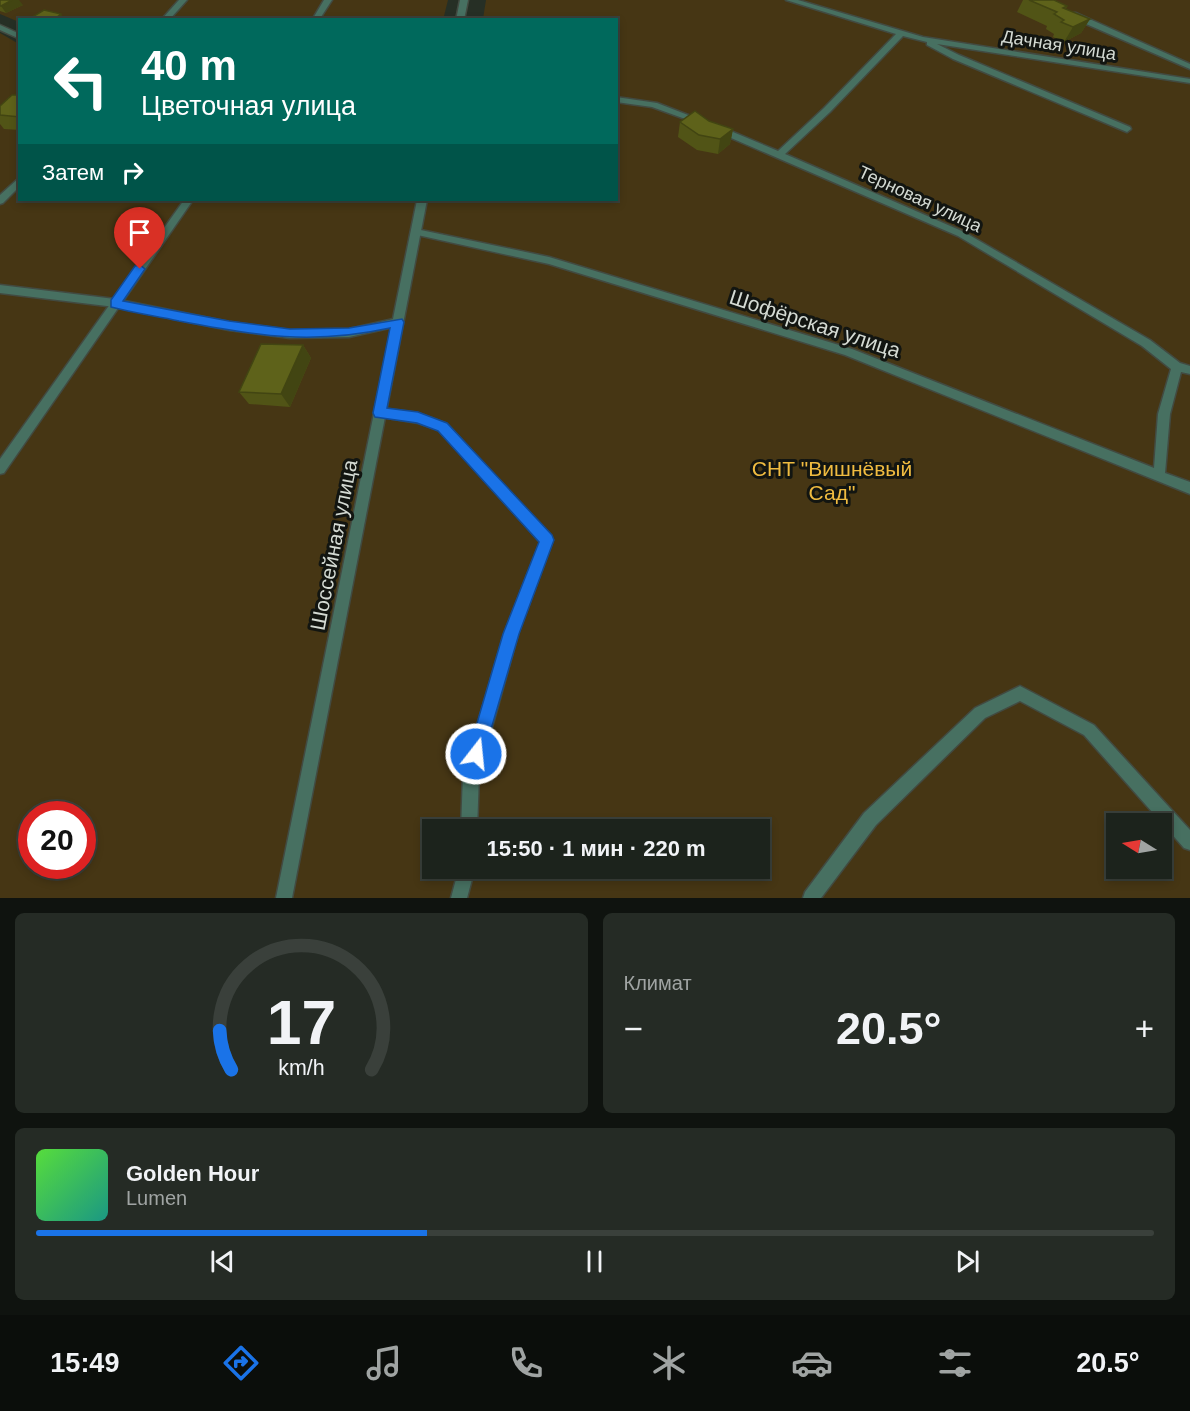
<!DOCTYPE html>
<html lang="ru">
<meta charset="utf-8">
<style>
:root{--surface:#1c231c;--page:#252b25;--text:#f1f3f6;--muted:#a0a4a3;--line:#3a403b;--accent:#1a73e8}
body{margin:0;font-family:Helvetica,sans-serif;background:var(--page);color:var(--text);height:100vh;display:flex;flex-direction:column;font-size:22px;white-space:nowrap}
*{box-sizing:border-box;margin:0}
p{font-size:20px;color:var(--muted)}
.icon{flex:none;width:33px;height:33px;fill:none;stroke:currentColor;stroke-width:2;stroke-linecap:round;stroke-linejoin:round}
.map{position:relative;height:898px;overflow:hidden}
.side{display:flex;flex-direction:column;gap:15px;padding:15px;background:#0f130f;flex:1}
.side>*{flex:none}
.top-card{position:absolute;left:18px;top:18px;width:600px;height:183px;border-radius:0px;box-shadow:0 3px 9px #0003,0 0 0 2px var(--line);background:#00695c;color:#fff;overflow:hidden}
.needle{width:39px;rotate:281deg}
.buttons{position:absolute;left:1106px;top:813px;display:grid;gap:12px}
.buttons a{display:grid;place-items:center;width:66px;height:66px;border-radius:0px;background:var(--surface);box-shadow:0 3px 9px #0003,0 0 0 2px var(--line);font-size:30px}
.speed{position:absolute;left:18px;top:801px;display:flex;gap:12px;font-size:30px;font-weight:700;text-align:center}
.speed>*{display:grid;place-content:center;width:78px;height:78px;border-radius:50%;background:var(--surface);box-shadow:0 3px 9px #0003,0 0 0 2px var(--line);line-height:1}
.speed .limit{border:9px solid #d22;background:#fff;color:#111}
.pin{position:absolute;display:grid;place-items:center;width:51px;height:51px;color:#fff;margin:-62px -26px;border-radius:50% 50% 50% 0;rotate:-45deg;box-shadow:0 0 6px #0007}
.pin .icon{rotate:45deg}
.me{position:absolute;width:66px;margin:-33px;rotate:16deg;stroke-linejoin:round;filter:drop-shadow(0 0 4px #0008)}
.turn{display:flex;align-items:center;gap:21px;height:126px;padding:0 24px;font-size:27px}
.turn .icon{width:78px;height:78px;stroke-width:2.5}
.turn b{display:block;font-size:42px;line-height:51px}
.then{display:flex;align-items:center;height:57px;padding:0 24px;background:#0003;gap:12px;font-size:22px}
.big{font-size:45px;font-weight:600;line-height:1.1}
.side .widget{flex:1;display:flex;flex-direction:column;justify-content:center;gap:9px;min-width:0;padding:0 21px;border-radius:9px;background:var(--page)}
.side .dial{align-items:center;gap:0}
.dial svg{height:156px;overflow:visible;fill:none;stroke:var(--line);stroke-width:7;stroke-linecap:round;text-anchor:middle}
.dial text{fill:var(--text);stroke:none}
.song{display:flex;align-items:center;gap:18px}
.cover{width:72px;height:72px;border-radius:9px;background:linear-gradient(135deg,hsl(110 70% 55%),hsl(170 70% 35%))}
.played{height:6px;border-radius:3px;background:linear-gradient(90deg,var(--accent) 35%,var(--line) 35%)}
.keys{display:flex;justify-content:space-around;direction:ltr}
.heat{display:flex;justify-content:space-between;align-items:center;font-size:33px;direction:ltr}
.side .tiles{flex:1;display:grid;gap:15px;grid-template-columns:1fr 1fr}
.widget:last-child{grid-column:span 2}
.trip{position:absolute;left:422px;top:819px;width:348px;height:60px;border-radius:0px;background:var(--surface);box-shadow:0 3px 9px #0003,0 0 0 2px var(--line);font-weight:600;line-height:60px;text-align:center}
.tab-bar{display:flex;height:96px;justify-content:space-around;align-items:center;background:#0b0e0b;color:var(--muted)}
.tab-bar .icon{width:42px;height:42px}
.tab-bar .on{color:var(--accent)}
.tab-bar b{font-size:27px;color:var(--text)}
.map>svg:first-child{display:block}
.green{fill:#463614;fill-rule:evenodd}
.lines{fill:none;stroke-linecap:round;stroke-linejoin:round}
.service-casing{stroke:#424a41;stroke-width:3}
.minor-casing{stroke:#424a41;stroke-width:3}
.tertiary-casing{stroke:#424a41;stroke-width:3}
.service{fill:#477061;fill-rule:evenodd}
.minor{fill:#477061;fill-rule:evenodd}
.tertiary{fill:#477061;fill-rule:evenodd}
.wall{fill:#515416}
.shaded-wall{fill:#424512}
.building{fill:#5e621a;stroke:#424512;stroke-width:1.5}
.route{fill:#1a73e8;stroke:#114b97;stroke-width:1.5}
.labels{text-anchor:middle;stroke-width:6;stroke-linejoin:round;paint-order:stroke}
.far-street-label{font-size:18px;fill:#d4dad3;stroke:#121511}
.street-label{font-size:21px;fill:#d4dad3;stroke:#121511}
.park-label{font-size:21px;fill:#efbb40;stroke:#121511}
</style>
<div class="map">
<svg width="1190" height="898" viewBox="0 0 1190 898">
<rect width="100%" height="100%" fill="#262f25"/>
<!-- green -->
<g class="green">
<polygon points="0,0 448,0 443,20 20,20 19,22 0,14"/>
<path d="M 486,0 L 1190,0 L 1190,898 L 0,898 L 0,33 L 19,44 L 20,200 L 616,200 L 616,20 L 483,19 ZM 32,814 L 82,814 L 82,866 L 32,866 ZM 1116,824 L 1161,824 L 1161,868 L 1116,868 ZM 432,830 L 759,830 L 759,868 L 432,868 Z"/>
</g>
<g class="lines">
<!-- service casing -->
<g class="service-casing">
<g id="service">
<polygon points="179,0 187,0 169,20 161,20"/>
<polygon points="324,0 332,0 319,20 312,20"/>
<polygon points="786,0 798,0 923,37 1190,79 1190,83 937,44 959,55 1130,127 1131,129 1127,132 953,59 927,45 927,42 903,36 830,112 785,154 964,232 1150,340 1180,363 1190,366 1190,374 1181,372 1170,414 1165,473 1190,482 1190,494 845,355 549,264 413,234 411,232 416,229 549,257 852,349 1154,468 1158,414 1171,369 1142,346 958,236 715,131 715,127 721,127 778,151 824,108 896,34"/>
<polygon points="1070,13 1076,13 1190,64 1190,69 1070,17"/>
<polygon points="0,25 20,34 20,39 0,30"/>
<polygon points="616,97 657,103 706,122 702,125 652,107 616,102"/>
<polygon points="20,177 20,186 3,203 0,204 0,195"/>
<polygon points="184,200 193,200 4,473 0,474 0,459"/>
<polygon points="380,408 418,413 447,424 553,540 518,634 479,774 477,830 461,830 463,774 504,634 540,542 439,430 418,423 376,416 374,413 376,410"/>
<polygon points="1020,686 1094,725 1190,830 1190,850 1184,848 1084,735 1020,701 985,718 876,825 821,898 803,898 805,892 864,813 975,708"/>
<polygon points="459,868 475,868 467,898 451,898"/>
</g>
</g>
<!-- minor casing -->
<g class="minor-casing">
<polygon id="minor" points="0,285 115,299 229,322 290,330 349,329 398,318 403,322 398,326 349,337 290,338 229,330 115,307 0,293"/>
</g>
<!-- tertiary casing -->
<g class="tertiary-casing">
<g id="tertiary">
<polygon points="460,0 468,0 464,20 456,20"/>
<polygon points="417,200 427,200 292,898 276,898"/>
</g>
</g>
<!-- service -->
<use href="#service" class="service"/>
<!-- minor -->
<use href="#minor" class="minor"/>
<!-- tertiary -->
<use href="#tertiary" class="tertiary"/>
</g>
<!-- wall -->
<g class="wall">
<polygon points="0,0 23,5 6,13 0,11"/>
<polygon points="1023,0 1054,0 1067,6 1066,9 1090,19 1081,33 1064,42 1053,37 1054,34 1046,29 1047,26 1017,12"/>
<polygon points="20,95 20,130 4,129 0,124 0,106"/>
<polygon points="709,121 733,129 730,144 718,154 697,150 678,137 680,122"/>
<polygon points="303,345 311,358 290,407 249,404 239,392"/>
</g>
<!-- shaded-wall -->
<g class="shaded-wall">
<polygon points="12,0 19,0 23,5 6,13 1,6"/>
<polygon points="61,14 64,20 53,20"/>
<polygon points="1090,19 1081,33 1064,42 1073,27"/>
<polygon points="733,129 730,144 718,154 720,139"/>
<polygon points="303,345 311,358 290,407 281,394"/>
</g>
<!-- building -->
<g class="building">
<polygon points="0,0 12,0 1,6 0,6"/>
<polygon points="1029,0 1054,0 1067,6 1063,8 1090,19 1073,27 1061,22 1064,20 1054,14 1057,12"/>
<polygon points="44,10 61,14 53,20 29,19"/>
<polygon points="12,95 20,95 20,117 0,115 0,106"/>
<polygon points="695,111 709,121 733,129 720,139 699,135 680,122"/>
<polygon points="261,344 303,345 281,394 239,392"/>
</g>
<!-- route -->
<path class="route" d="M 140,265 L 145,269 L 123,301 L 229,321 L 290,329 L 349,328 L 402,319 L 404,322 L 387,408 L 418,412 L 447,423 L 552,535 L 554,540 L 519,634 L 482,760 L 476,763 L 470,760 L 468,754 L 503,634 L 539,542 L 438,431 L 417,423 L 375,417 L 373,413 L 390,328 C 312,345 257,336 179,321 C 157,316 133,313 111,307 L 111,300 L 135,266 Z"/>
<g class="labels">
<!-- far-street labels -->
<g class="far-street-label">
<text transform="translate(1059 45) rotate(9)" y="6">Дачная улица</text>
<text transform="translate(920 199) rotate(25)" y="6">Терновая улица</text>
</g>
<!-- street labels -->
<g class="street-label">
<text transform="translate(815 324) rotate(18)" y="7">Шофёрская улица</text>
<text transform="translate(334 545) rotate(-79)" y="7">Шоссейная улица</text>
</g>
<!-- park labels -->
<g class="park-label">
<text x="832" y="476">СНТ "Вишнёвый<tspan x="832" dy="24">Сад"</tspan></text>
</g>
</g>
</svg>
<div class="buttons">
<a><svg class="needle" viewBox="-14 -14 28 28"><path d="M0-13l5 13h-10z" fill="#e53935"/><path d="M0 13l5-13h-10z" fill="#a0a4a3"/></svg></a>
</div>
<div class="speed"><div class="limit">20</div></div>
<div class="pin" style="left:140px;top:269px;background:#d93025"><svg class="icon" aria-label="arrive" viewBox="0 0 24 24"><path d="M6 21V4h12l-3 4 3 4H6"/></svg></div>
<svg class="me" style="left:476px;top:754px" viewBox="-20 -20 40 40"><circle r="17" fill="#1a73e8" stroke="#fff" stroke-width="3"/><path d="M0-11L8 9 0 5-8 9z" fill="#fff"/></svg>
<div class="trip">15:50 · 1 мин · 220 m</div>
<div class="top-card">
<div class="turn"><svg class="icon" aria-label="left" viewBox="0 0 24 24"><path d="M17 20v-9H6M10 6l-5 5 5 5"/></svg><div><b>40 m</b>Цветочная улица</div></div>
<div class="then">Затем<svg class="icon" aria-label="right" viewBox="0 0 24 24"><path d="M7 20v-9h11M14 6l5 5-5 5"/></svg></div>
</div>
</div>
<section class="side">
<div class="tiles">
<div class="widget dial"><svg viewBox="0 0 100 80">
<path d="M14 69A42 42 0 1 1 86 69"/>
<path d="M14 69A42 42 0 0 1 8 49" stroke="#1a73e8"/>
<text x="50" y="56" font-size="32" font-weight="700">17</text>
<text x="50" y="72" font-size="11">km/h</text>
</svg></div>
<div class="widget"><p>Климат</p>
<div class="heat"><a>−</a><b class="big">20.5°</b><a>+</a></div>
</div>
<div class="widget">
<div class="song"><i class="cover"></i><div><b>Golden Hour</b><p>Lumen</p></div></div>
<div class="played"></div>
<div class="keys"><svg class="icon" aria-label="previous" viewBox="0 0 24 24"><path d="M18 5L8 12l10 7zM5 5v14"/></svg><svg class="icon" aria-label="pause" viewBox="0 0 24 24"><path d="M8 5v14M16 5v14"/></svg><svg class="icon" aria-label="next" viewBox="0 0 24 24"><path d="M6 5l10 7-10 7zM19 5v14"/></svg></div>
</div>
</div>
</section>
<nav class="tab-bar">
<b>15:49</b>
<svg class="icon on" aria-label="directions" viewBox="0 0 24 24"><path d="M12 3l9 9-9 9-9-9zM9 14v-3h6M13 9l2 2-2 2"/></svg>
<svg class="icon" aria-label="music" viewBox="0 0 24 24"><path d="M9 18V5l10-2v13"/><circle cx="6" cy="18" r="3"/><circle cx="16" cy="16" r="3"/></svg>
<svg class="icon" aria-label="phone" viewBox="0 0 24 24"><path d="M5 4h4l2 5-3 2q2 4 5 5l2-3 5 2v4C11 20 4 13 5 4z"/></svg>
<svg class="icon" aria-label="climate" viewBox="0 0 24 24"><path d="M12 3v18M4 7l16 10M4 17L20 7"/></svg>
<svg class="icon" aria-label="car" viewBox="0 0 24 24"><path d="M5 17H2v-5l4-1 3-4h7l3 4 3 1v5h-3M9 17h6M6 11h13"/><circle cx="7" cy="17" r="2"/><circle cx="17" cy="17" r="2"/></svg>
<svg class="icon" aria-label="filters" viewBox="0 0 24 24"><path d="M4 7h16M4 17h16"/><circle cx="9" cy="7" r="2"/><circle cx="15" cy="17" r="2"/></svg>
<b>20.5°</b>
</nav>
